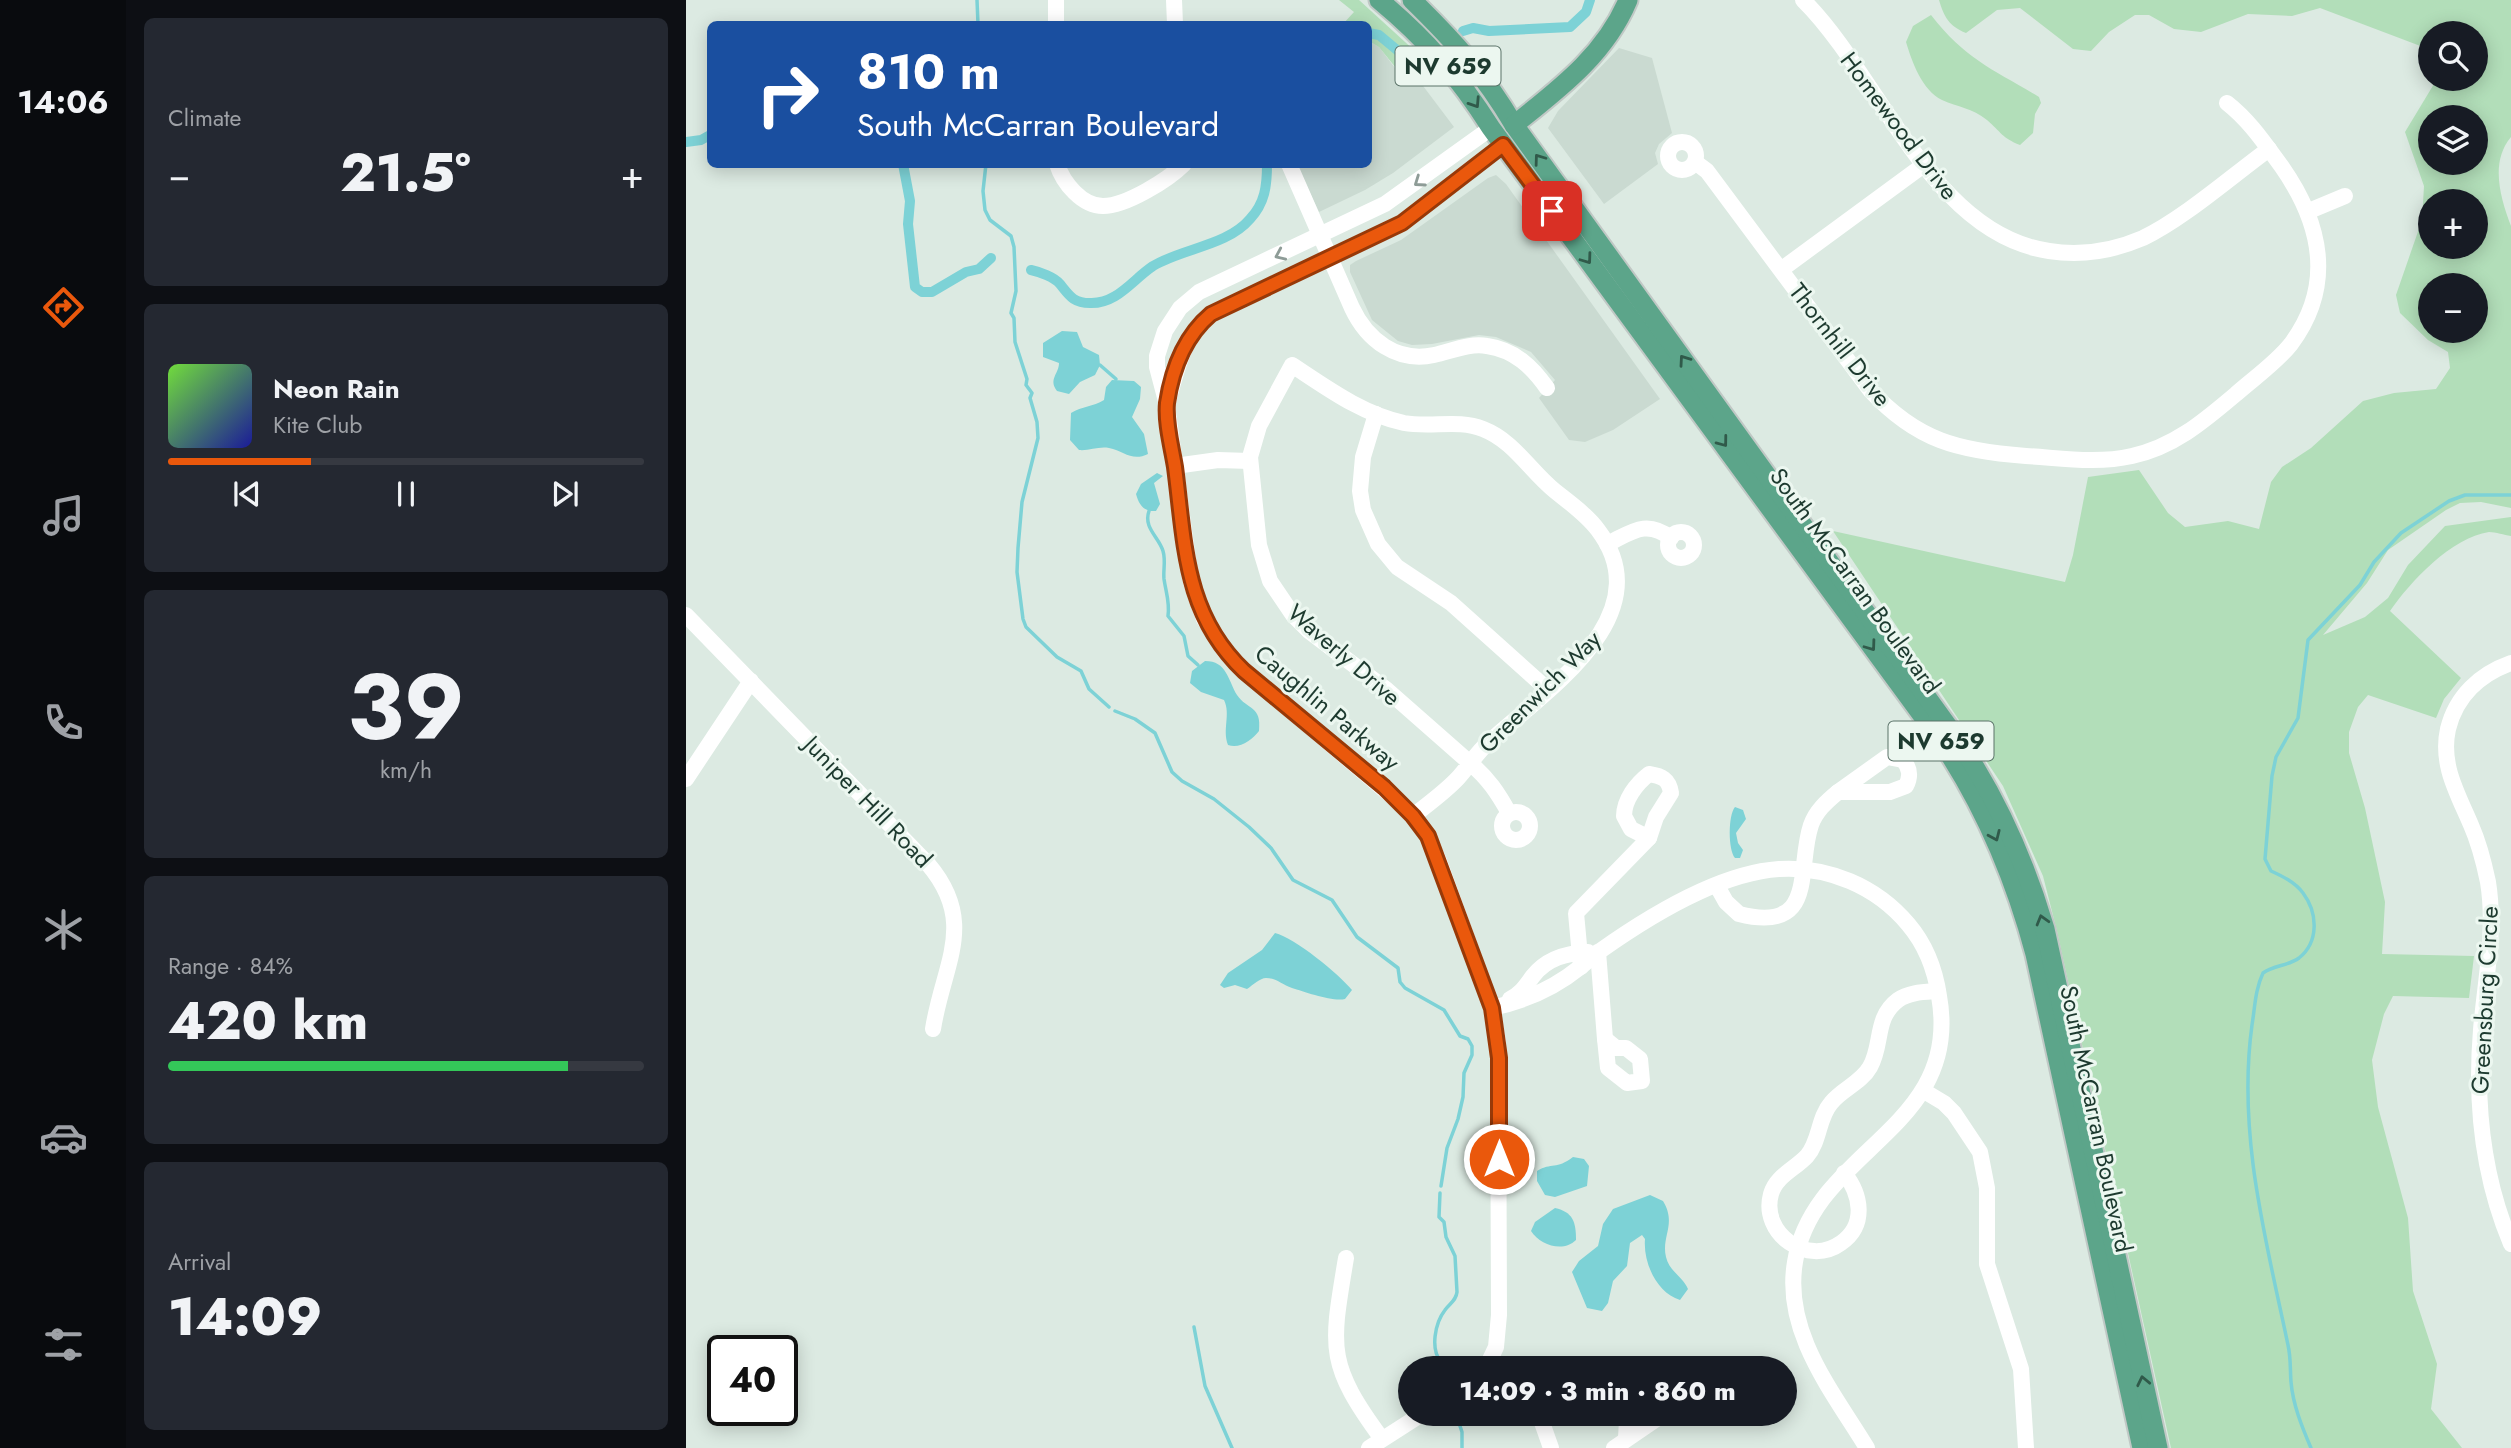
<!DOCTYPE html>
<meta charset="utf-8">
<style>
:root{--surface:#171b24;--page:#242831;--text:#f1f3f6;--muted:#9ea1a6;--line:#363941;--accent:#ea580c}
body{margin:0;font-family:Jost,sans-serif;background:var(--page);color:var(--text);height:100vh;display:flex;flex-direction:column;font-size:26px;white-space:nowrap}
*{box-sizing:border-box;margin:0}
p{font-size:23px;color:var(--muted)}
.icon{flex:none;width:38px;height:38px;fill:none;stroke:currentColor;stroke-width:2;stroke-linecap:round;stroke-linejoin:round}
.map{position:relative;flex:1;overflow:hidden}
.side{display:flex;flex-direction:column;gap:18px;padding:18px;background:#0d0f14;width:560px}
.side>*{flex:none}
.top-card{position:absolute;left:21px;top:21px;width:665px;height:147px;border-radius:10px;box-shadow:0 4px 18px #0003;background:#1a4fa0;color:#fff;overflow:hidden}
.fabs{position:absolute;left:1732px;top:21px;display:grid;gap:14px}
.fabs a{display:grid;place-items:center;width:70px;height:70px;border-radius:50%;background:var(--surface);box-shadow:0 4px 18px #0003;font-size:35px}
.speed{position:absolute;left:21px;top:1335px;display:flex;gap:14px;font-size:35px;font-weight:700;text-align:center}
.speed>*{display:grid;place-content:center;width:91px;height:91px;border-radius:50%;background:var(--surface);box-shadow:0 4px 18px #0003;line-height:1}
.speed .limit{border:4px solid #111;border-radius:10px;background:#fff;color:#111}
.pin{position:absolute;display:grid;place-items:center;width:60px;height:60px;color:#fff;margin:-30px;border-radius:14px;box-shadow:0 4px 10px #0006}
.me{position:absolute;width:77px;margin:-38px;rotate:0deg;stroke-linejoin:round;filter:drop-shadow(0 0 5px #0008)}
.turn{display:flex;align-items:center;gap:24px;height:147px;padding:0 35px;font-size:32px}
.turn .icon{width:91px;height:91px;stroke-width:2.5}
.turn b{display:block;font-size:49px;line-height:60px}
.big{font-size:52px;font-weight:800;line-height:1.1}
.side .tile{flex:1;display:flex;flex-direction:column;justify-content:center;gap:10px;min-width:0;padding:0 24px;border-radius:10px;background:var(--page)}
.side .dial{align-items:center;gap:0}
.dial b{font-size:91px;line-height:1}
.song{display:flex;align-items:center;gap:21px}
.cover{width:84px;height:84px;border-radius:10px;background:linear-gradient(135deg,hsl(100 70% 55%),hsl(240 70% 35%))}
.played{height:7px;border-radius:4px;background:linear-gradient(90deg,var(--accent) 30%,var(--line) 30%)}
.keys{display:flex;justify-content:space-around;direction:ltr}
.heat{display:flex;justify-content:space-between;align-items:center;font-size:38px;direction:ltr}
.charge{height:10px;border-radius:5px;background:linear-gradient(90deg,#34c759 84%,var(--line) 0)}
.trip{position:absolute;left:712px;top:1356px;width:399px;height:70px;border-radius:35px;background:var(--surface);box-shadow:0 4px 18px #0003;font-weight:800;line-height:70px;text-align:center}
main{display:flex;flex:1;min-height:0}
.tab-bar{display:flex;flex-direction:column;width:126px;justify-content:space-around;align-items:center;background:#090b0e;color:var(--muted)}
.tab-bar .icon{width:49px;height:49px}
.tab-bar .selected{color:var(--accent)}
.tab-bar b{font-size:32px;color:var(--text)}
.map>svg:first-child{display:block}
.built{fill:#cadad1}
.green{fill:#b2deb9;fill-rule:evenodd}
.water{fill:#7dd2d6}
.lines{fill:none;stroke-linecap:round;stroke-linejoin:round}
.stream{stroke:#7dd2d6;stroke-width:3.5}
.canal{stroke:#7dd2d6;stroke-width:10}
.major-casing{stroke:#c0c8c5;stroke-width:23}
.minor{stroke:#fff;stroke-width:16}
.major{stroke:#5ca58a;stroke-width:19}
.oneway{stroke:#305a4a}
.oneway2{stroke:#8e9c97}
.route-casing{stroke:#983908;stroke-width:18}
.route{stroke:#ea580c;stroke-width:12}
.labels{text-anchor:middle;stroke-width:6;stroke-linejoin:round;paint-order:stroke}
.shield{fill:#ecf7f0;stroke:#5b7369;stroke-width:2}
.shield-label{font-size:23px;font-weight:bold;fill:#1d3a2f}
.street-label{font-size:24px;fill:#1d3a2f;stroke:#ecf7f0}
</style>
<main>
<nav class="tab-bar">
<b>14:06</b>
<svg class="icon selected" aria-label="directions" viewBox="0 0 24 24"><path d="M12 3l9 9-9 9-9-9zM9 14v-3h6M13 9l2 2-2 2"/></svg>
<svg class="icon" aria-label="music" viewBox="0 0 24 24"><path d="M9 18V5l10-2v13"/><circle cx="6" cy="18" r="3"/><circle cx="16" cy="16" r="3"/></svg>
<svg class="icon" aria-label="phone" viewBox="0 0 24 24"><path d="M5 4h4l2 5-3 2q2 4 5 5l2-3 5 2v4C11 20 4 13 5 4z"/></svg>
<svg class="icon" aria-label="climate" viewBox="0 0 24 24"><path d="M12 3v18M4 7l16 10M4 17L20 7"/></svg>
<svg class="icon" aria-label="car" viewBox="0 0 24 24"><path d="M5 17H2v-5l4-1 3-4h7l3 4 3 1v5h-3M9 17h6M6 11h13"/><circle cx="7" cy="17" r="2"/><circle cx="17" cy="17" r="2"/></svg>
<svg class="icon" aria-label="filters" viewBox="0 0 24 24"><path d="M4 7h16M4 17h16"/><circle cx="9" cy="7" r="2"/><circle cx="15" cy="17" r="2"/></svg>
</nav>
<section class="side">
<div class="tile"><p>Climate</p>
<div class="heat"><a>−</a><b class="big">21.5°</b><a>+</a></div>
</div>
<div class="tile">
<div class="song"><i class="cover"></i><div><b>Neon Rain</b><p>Kite Club</p></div></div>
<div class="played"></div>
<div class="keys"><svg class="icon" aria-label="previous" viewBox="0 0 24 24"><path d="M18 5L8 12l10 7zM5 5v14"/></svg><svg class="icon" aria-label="pause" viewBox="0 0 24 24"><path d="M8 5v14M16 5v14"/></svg><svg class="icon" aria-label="next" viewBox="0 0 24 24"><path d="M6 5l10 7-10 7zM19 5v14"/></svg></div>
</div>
<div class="tile dial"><b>39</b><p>km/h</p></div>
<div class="tile"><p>Range · 84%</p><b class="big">420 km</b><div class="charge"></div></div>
<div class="tile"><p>Arrival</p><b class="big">14:09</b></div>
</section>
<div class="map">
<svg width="1825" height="1448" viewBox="0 0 1825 1448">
<rect width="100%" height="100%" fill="#dceae2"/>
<!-- built -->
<g class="built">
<polygon points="683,41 693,47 709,68 719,62 768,127 707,173 679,190 633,212 611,165 682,164"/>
<polygon points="933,48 966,58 986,133 973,144 969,153 972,164 918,204 862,128 872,111"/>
<polygon points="810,175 820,184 974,399 927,430 899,442 883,440 853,398 869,380 845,352 810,337 793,335 746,344 726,345 712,341 686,320 664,272 664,265 670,261 715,240 802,178"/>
</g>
<!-- green -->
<g class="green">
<polygon points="653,0 673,0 730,52 710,68 693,47 683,41 682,24 657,24 668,12"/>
<path d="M 1253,0 L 1825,0 L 1825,137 C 1804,162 1814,197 1825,226 L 1825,508 L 1795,502 L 1774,503 L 1760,510 L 1702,550 L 1681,583 L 1637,635 L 1679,617 L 1702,598 L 1722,565 L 1759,526 L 1825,517 L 1825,536 C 1818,535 1810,532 1803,532 C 1766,537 1724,582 1704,611 L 1775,678 L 1758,699 L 1750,718 L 1682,695 L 1672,707 L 1663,732 L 1663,753 L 1679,808 L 1699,902 L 1696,954 L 1788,956 L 1783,998 L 1707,996 L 1698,1014 L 1686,1060 L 1692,1107 L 1722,1218 L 1727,1291 L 1751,1364 L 1745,1409 L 1776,1448 L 1485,1448 L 1371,931 L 1357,876 L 1317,786 L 1147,531 L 1379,582 L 1387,555 L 1402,477 L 1453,470 L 1482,513 L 1499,527 L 1542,521 L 1573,529 L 1585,482 L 1596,467 L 1625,448 L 1677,401 L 1708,393 L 1750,389 L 1764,368 L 1762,352 L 1742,340 L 1714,313 L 1710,295 L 1736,220 L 1738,186 L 1719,132 L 1751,79 L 1790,79 L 1790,33 L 1745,33 L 1745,50 L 1634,8 L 1606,16 L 1562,14 L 1515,32 L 1488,29 L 1463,15 L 1449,15 L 1423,32 L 1405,51 L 1387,49 L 1334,8 L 1311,10 L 1280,33 C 1263,26 1258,17 1253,0 ZM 1790,117 L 1790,163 L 1745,163 L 1745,117 ZM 1790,201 L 1790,247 L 1745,247 L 1745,201 ZM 1790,285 L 1790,331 L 1745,331 L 1745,285 Z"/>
<path d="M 1245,15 C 1280,60 1307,69 1353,97 L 1355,103 L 1349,114 L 1347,133 L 1334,145 C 1316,138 1315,132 1301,120 C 1286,108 1272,107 1256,100 C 1236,90 1226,62 1220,42 L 1227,26 Z"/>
</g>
<!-- water -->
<g class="water">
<path d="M 376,331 L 391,332 L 397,347 L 413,355 L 414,365 L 409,375 L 394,382 L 383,394 L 371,391 C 362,379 373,374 373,363 L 357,357 L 357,343 Z"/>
<path d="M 426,380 L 448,381 L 455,387 L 454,399 L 446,417 L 458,434 L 462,454 C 446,462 438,451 423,448 C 413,446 403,451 393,450 L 384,440 L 385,413 C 396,406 407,407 418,400 L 420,387 Z"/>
<path d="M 471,473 L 477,476 L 468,483 L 474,504 L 470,511 C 458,512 453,505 450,494 L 455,484 Z"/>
<path d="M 519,661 C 541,661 542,680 551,695 C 561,710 576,705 573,731 C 566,740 554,749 542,745 C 536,729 545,715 538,700 L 515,692 L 504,683 L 506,671 Z"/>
<path d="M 1049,807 L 1057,810 L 1060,819 L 1050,833 L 1052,843 L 1057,850 L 1054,858 L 1049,858 C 1042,850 1042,815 1049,807 Z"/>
<path d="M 589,933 C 609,938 653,974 666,990 L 659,999 C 647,1002 619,992 606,988 C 596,985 591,978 580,978 C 574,978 567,985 561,989 L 549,985 L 538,988 L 534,985 L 542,973 L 576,950 Z"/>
<path d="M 887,1157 L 898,1159 L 903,1166 L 901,1186 L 869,1197 L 859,1195 L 851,1181 L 851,1171 C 866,1162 870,1170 887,1157 Z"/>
<path d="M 964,1195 L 977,1201 C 991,1224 975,1236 980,1257 C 983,1271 997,1277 1002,1289 L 994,1300 C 971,1293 957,1263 959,1239 L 956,1235 L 944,1243 L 941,1266 L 927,1281 L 922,1303 L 916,1311 L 901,1308 L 886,1272 L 893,1261 L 912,1246 L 917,1224 L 927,1209 Z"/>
<path d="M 869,1208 C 887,1212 890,1222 890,1240 C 877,1253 854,1245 845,1231 L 849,1222 Z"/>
</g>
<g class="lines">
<!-- stream -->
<g class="stream">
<polyline points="291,0 292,24"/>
<polyline points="300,164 297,191 299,210 304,220 325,236 328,247 330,291 325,313 328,318 329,342 341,379 340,385 346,393 344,398 351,422 352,438 336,502 332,548 331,572 337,619 340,627 371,657 395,671 403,689 423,707"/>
<polyline points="414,365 430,379"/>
<path d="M 463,511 C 457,528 473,537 477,551 C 480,561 477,570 478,579 C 480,593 484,602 482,616 L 498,636 L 502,656 L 512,665"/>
<polyline points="429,711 449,719 469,733 486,772 496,781 528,799 563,827 585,848 607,880 646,900 671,937 712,968 714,982 719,988 758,1010 774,1036 782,1039 786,1046 786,1055 778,1073 777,1097 772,1119 761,1148 755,1186"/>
<path d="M 754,1193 L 753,1217 L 758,1222 L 760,1237 L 769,1256 L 771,1292 C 770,1301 764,1303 759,1310 C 749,1323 744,1349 755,1362 C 758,1365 762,1366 764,1368"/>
<polyline points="508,1327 519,1386 546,1448"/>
<polyline points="770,1414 776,1432 776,1448"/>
<path d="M 1625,1448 C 1616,1427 1607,1405 1605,1382 C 1604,1369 1605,1358 1602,1345 C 1580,1240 1551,1134 1566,1025 C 1569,1007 1569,990 1577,973 C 1588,965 1602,966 1613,958 C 1633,942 1632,913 1617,893 C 1609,882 1596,876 1585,871 L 1579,859 L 1586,776 L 1590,757 L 1612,718 L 1622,640 L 1674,585 L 1688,562 L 1715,533 L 1763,501 L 1779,495 L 1825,495"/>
</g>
<!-- canal -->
<g class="canal">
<polyline points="777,31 787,28 803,31 884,27 900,12 904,0"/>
<polyline points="682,33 693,35 717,55"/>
<polyline points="0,142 15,140 24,135"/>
<polyline points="217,164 224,201 222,224 229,287 236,292 246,292 280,272 293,269 305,258"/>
<path d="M 345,270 C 354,272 368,277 374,284 C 383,295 387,303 404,303 C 431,304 446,280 467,266 C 497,248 541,246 564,219 C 579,203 581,186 581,164"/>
</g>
<!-- major casing -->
<g class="major-casing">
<g id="major">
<path d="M 693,0 C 740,39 772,76 805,128 L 1252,737 C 1298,804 1328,875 1349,954 L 1456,1448"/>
<path d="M 726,0 C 768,41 798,74 828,125 L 1266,732 C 1309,793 1338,858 1359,929 L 1472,1448"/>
<path d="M 828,125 C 873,89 919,55 942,0"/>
</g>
</g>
<!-- minor -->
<g class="minor">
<polyline points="488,0 489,24"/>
<path d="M 1117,0 C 1194,76 1245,234 1363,251 C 1395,256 1427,251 1457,238 C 1497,219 1546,176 1583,149"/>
<polyline points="370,24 370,0"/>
<circle cx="996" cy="156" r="14"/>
<path d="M 1009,162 L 1021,171 L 1184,390 C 1231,441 1273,451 1340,456 C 1375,458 1411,464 1446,456 C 1488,447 1518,421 1550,394 C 1568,378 1590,363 1605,344 C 1649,285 1635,223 1596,167 C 1579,144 1564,121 1541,103"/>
<path d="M 371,164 C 377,183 396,206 417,206 C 440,206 482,180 498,164"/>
<path d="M 603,164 L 666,308 C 681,340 711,363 748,355 C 766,351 783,343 801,346 C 829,350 846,367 861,388"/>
<polyline points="1623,211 1659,196"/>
<polyline points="1096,269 1239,164"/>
<path d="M 481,405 C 491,370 496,338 525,314 L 716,223 L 817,145"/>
<polyline points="690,414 677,457 674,491 677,510 692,544 711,567 765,603 862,690"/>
<polyline points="489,466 532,460 564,461"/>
<circle cx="995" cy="545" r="13"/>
<path d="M 921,544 C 946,532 960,519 985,538"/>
<path d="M 0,615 L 242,864 C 292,923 257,964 247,1029"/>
<path d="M 1825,663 C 1794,674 1770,696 1762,729 C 1754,765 1772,794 1785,825 C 1793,843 1798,863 1802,882 C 1810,932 1799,980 1795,1030 C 1789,1102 1797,1177 1825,1244"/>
<path d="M 1201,757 L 1217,760 C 1224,768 1225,776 1220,786 L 1204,792 L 1152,792 Z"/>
<path d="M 963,774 C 976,776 983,779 985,793 L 970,817 L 963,838 L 945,829 L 938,816 C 938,800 950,784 963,774 Z"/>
<polyline points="0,779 65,681"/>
<circle cx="830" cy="826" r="14"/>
<path d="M 727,816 C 742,804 759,792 772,778 C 783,766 791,752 803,742 C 858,692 977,616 912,530 C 901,515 884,503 869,491 C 844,471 828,441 797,429 C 772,419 745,428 718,423 C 676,414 641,388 606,365 L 573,426 L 564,457 L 573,545 L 584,581 L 607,615 L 623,631 L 701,690 L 784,763 C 802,778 812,793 823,813"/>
<path d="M 1031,886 L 1040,902 L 1053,914 C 1132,934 1110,869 1125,825 C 1130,811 1140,802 1152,792"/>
<polyline points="912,952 919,1039"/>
<polyline points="895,967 890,913 963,838"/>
<path d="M 824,999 C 835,994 840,985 847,976 C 861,958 881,953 902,952"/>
<path d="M 806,1008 C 839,1001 867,989 893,968 C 900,963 906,956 914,951 C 962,917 1032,873 1093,869 C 1142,866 1190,886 1222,924 C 1240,945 1249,969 1253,996 C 1277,1130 1127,1149 1109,1262 C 1097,1332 1147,1392 1181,1448"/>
<polygon points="919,1039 930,1048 940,1048 954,1059 956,1081 941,1083 922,1068"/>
<polyline points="1238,1091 1258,1103 1268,1113 1294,1152 1301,1188 1301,1264 1335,1369 1340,1448"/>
<path d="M 1158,1173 C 1175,1194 1181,1225 1155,1243 C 1122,1267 1074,1234 1085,1194 C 1090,1176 1109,1169 1121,1156 C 1134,1141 1132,1118 1145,1103 C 1156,1089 1175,1083 1184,1067 C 1197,1045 1188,1018 1212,1000 C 1223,992 1239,992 1252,991"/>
<path d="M 660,1258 C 645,1348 640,1363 696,1439"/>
<polyline points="800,1368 810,1347 813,1315 812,1042 806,1008 753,861 742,837 721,809 558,671 539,652 518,619 505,582 481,405 471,367 471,356 479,331 494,308 513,292 699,204 805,128"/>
<polyline points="853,1414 865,1448"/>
<polyline points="940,1438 941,1420 945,1414"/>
<polyline points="683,1448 736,1414"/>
<polyline points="928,1448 978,1414"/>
</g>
<!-- major -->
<use href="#major" class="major"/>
</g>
<!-- one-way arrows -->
<defs><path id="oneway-chevron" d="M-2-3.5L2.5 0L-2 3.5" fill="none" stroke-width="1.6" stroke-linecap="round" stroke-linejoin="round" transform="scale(1.75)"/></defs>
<g class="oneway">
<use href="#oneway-chevron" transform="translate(789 103) rotate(57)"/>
<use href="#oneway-chevron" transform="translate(853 159) rotate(-126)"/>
<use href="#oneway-chevron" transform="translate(901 259) rotate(54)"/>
<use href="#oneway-chevron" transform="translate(998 360) rotate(-125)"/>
<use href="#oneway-chevron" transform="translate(1037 442) rotate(53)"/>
<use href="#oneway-chevron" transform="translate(1185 646) rotate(54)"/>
<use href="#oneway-chevron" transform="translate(1309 836) rotate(66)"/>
<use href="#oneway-chevron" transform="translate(1356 920) rotate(-106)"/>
<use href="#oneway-chevron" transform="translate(1457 1381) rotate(-102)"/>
</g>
<g class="oneway2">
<use href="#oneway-chevron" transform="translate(733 182) rotate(145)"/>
<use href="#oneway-chevron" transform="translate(594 255) rotate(156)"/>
</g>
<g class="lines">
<!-- route casing -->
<g class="route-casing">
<path id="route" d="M 813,1159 L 813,1058 L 806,1008 L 742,836 L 727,816 L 698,787 L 558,671 C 498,614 499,544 489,467 C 486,448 479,423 481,403 C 486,370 499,336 525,314 L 716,223 L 817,145 L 866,211"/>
</g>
<!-- route -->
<use href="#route" class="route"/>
</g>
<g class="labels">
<!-- shield labels -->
<g class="shield">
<rect x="709.5" y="46.5" width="105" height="39" rx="5"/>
<rect x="1202.5" y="721.5" width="105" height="39" rx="5"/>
</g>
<g class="shield-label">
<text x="762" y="74">NV 659</text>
<text x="1255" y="749">NV 659</text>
</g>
<!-- street labels -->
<g class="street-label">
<text transform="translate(1213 126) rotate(53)" y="8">Homewood Drive</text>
<text transform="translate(1154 345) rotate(52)" y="8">Thornhill Drive</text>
<text transform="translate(1169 581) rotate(54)" y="8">South McCarran Boulevard</text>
<text transform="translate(658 655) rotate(41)" y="8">Waverly Drive</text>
<text transform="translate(854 692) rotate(-45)" y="8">Greenwich Way</text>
<text transform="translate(641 708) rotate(40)" y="8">Caughlin Parkway</text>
<text transform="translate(182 802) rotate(46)" y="8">Juniper Hill Road</text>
<text transform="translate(1799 1000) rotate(-87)" y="8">Greensburg Circle</text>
<text transform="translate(1410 1119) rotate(78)" y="8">South McCarran Boulevard</text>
</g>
</g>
</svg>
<div class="fabs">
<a><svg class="icon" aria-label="search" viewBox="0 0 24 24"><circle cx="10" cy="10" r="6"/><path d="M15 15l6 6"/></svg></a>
<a><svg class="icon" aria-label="layers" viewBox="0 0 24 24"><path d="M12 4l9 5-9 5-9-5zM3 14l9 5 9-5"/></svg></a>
<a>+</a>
<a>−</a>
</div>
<div class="speed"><div class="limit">40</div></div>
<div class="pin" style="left:866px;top:211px;background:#d93025"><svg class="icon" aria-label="arrive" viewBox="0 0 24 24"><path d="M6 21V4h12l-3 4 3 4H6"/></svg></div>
<svg class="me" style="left:813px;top:1159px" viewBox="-20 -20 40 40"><circle r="17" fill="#ea580c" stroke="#fff" stroke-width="3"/><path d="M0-11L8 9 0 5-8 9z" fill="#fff"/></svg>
<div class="trip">14:09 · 3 min · 860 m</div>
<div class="top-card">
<div class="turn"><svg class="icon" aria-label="right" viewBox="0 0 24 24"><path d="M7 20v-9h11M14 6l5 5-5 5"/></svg><div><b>810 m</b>South McCarran Boulevard</div></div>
</div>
</div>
</main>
